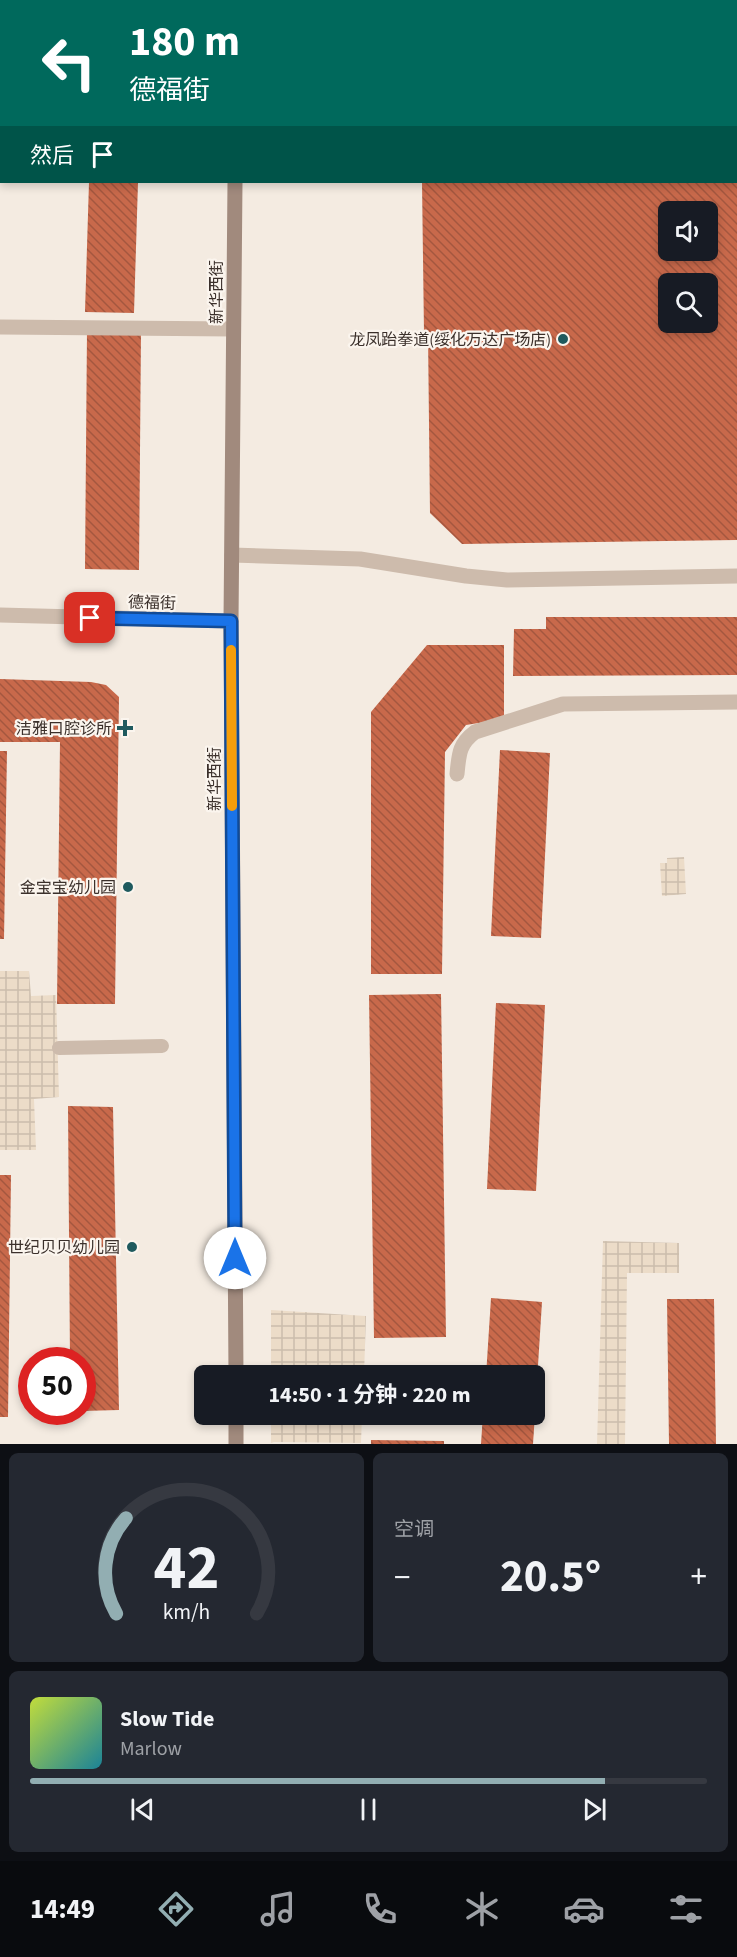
<!DOCTYPE html>
<html lang="zh">
<meta charset="utf-8">
<style>
:root{--surface:#171b24;--page:#242831;--text:#f1f3f6;--muted:#9ea1a6;--line:#363941;--accent:#92aeb2}
body{margin:0;font-family:"Source Sans 3","Noto Sans SC",sans-serif;background:var(--page);color:var(--text);height:100vh;display:flex;flex-direction:column;font-size:22px;white-space:nowrap}
*{box-sizing:border-box;margin:0}
p{font-size:20px;color:var(--muted)}
.icon{flex:none;width:33px;height:33px;fill:none;stroke:currentColor;stroke-width:2;stroke-linecap:round;stroke-linejoin:round}
.map{position:relative;height:1444px;overflow:hidden}
.drawer{display:flex;flex-direction:column;gap:9px;padding:9px;background:#0d0f14;flex:1}
.drawer>*{flex:none}
.guide{position:absolute;left:0px;top:0px;width:738px;height:183px;box-shadow:0 3px 9px #0003;background:#00695c;color:#fff;overflow:hidden}
.controls{position:absolute;left:658px;top:201px;display:grid;gap:12px}
.controls a{display:grid;place-items:center;width:60px;height:60px;border-radius:9px;background:var(--surface);box-shadow:0 3px 9px #0003;font-size:30px}
.speed{position:absolute;left:18px;top:1347px;display:flex;gap:12px;font-size:30px;font-weight:700;text-align:center}
.speed>*{display:grid;place-content:center;width:78px;height:78px;border-radius:50%;background:var(--surface);box-shadow:0 3px 9px #0003;line-height:1}
.speed .limit{border:9px solid #d22;background:#fff;color:#111}
.pin{position:absolute;display:grid;place-items:center;width:51px;height:51px;color:#fff;margin:-26px;border-radius:12px;box-shadow:0 3px 9px #0006}
.me{position:absolute;width:66px;margin:-33px;rotate:0deg;stroke-linejoin:round;filter:drop-shadow(0 0 4px #0008)}
.turn{display:flex;align-items:center;gap:21px;height:126px;padding:0 30px;font-size:27px}
.turn .icon{width:78px;height:78px;stroke-width:2.5}
.turn b{display:block;font-size:42px;line-height:51px}
.then{display:flex;align-items:center;height:57px;padding:0 30px;background:#0003;gap:12px;font-size:22px}
.big{font-size:45px;font-weight:700;line-height:1.1}
.drawer .card{flex:1;display:flex;flex-direction:column;justify-content:center;gap:9px;min-width:0;padding:0 21px;border-radius:9px;background:var(--page)}
.drawer .dial{align-items:center;gap:0}
.dial svg{height:156px;overflow:visible;fill:none;stroke:var(--line);stroke-width:7;stroke-linecap:round;text-anchor:middle}
.dial text{fill:var(--text);stroke:none}
.song{display:flex;align-items:center;gap:18px}
.cover{width:72px;height:72px;border-radius:9px;background:linear-gradient(135deg,hsl(70 70% 55%),hsl(190 70% 35%))}
.played{height:6px;border-radius:3px;background:linear-gradient(90deg,var(--accent) 85%,var(--line) 85%)}
.keys{display:flex;justify-content:space-around;direction:ltr}
.heat{display:flex;justify-content:space-between;align-items:center;font-size:33px;direction:ltr}
.drawer .tiles{flex:1;display:grid;gap:9px;grid-template-columns:1fr 1fr}
.card:last-child{grid-column:span 2}
.trip{position:absolute;left:194px;top:1365px;width:351px;height:60px;border-radius:9px;background:var(--surface);box-shadow:0 3px 9px #0003;font-weight:700;line-height:60px;text-align:center}
.tab-bar{display:flex;height:96px;justify-content:space-around;align-items:center;background:#090b0e;color:var(--muted)}
.tab-bar .icon{width:42px;height:42px}
.tab-bar .selected{color:var(--accent)}
.tab-bar b{font-size:27px;color:var(--text)}
.map>svg:first-child{display:block}
.plaza{fill:url(#plaza-grid)}
.building{fill:url(#building-back-hatch);fill-rule:evenodd}
.lines{fill:none;stroke-linecap:round;stroke-linejoin:round}
.lane{stroke:#cdbbac;stroke-width:14}
.street{stroke:#cdbbac;stroke-width:15}
.secondary{stroke:#a18a7d;stroke-width:15}
.route-casing{stroke:#114b97;stroke-width:15}
.route{stroke:#1a73e8;stroke-width:10}
.slow{stroke:#f59e0b;stroke-width:10}
.poi-dot{fill:#1f5a5e;stroke:#fbf5ee;stroke-width:2}
.labels{text-anchor:middle;stroke-width:4.5;stroke-linejoin:round;paint-order:stroke}
.street-label{font-size:16px;fill:#3b302b;stroke:#fbf5ee}
.poi-label{font-size:16px;fill:#3b302b;stroke:#fbf5ee;text-anchor:end}
</style>
<div class="map">
<svg width="737" height="1444" viewBox="0 0 737 1444">
<defs>
<pattern id="plaza-grid" width="8" height="8" patternUnits="userSpaceOnUse" patternTransform="scale(1.5)"><rect width="8" height="8" fill="#ecdcc8"/><path d="M0 4h8M4 0v8" fill="none" stroke="#cbbdac"/></pattern>
<pattern id="building-back-hatch" width="6" height="6" patternUnits="userSpaceOnUse" patternTransform="scale(1.5)"><rect width="6" height="6" fill="#c8694b"/><path d="M-1 5l2 2M0 0l6 6M5-1l2 2" fill="none" stroke="#a4573f"/></pattern>
</defs>
<rect width="100%" height="100%" fill="#f4ebe1"/>
<!-- plaza -->
<g class="plaza">
<polygon points="684,857 686,894 662,896 660,863 667,863 667,858"/>
<polygon points="0,971 29,971 31,996 56,995 59,1097 34,1099 36,1150 0,1150"/>
<polygon points="603,1241 679,1243 679,1273 627,1273 625,1444 597,1444"/>
<polygon points="271,1310 366,1316 364,1375 271,1375"/>
<polygon points="271,1415 362,1415 361,1443 274,1442 271,1443"/>
</g>
<!-- building -->
<g class="building">
<polygon points="89,182 138,182 134,313 85,312"/>
<path d="M 422,182 L 737,182 L 737,540 L 462,544 L 430,513 L 428,333 L 424,333 ZM 669,212 L 708,212 L 708,250 L 669,250 ZM 669,284 L 708,284 L 708,322 L 669,322 Z"/>
<polygon points="87,331 141,331 139,570 85,569"/>
<polygon points="546,617 737,617 737,675 513,676 514,629 546,629"/>
<polygon points="427,645 504,645 504,719 466,725 445,752 442,974 371,974 371,712"/>
<polygon points="0,679 91,682 106,685 119,697 115,1004 57,1004 60,742 0,742"/>
<polygon points="500,750 550,753 541,938 491,936"/>
<polygon points="0,751 7,751 4,939 0,939"/>
<polygon points="441,994 446,1337 374,1338 369,995"/>
<polygon points="496,1003 545,1005 536,1191 487,1189"/>
<polygon points="68,1106 113,1107 119,1410 82,1411 82,1360 70,1360"/>
<polygon points="0,1175 11,1175 8,1417 0,1417"/>
<polygon points="491,1298 542,1302 536,1397 534,1397 534,1376 486,1376"/>
<polygon points="667,1299 714,1299 716,1444 669,1444"/>
<polygon points="483,1414 535,1414 533,1444 481,1444"/>
<polygon points="371,1440 444,1441 444,1444 371,1444"/>
</g>
<g class="lines">
<!-- lane -->
<polyline class="lane" points="59,1048 162,1046"/>
<!-- street -->
<g class="street">
<polyline points="0,327 233,329"/>
<polyline points="232,555 360,559 466,576 507,580 737,576"/>
<polyline points="0,615 231,621"/>
<path d="M 457,774 C 459,754 459,744 475,732 L 563,704 L 737,702"/>
</g>
<!-- secondary -->
<g class="secondary">
<polyline points="237,2 238,0"/>
<polyline points="235,182 231,621 236,1376"/>
<polyline points="236,1414 236,1444"/>
</g>
</g>
<g class="lines">
<!-- route casing -->
<g class="route-casing">
<polyline id="route" points="90,618 231,621 235,1258"/>
</g>
<!-- route -->
<use href="#route" class="route"/>
<!-- slow -->
<polyline class="slow" points="231,650 232,806"/>
</g>
<!-- markers -->
<g class="poi-dot">
<circle cx="563" cy="339" r="6"/>
<path d="M122 719h6v6h6v6h-6v6h-6v-6h-6v-6h6z"/>
<circle cx="128" cy="887" r="6"/>
<circle cx="132" cy="1247" r="6"/>
</g>
<g class="labels">
<!-- street labels -->
<g class="street-label">
<text transform="translate(216 292) rotate(-90)" y="6">新华西街</text>
<text transform="translate(152 602) rotate(2)" y="6">德福街</text>
<text transform="translate(214 779) rotate(-90)" y="6">新华西街</text>
</g>
<!-- poi labels -->
<g class="poi-label">
<text x="551" y="345">龙凤跆拳道(绥化万达广场店)</text>
<text x="112" y="734">洁雅口腔诊所</text>
<text x="116" y="893">金宝宝幼儿园</text>
<text x="120" y="1253">世纪贝贝幼儿园</text>
</g>
</g>
</svg>
<div class="controls">
<a><svg class="icon" aria-label="sound" viewBox="0 0 24 24"><path d="M4 9h4l5-4v14l-5-4H4zM17 9q2 3 0 6"/></svg></a>
<a><svg class="icon" aria-label="search" viewBox="0 0 24 24"><circle cx="10" cy="10" r="6"/><path d="M15 15l6 6"/></svg></a>
</div>
<div class="speed"><div class="limit">50</div></div>
<div class="pin" style="left:90px;top:618px;background:#d93025"><svg class="icon" aria-label="arrive" viewBox="0 0 24 24"><path d="M6 21V4h12l-3 4 3 4H6"/></svg></div>
<svg class="me" style="left:235px;top:1258px" viewBox="-20 -20 40 40"><circle r="19" fill="#fff"/><path d="M0-13L10 11 0 6-10 11z" fill="#1a73e8"/></svg>
<div class="trip">14:50 · 1 分钟 · 220 m</div>
<div class="guide">
<div class="turn"><svg class="icon" aria-label="left" viewBox="0 0 24 24"><path d="M17 20v-9H6M10 6l-5 5 5 5"/></svg><div><b>180 m</b>德福街</div></div>
<div class="then">然后<svg class="icon" aria-label="arrive" viewBox="0 0 24 24"><path d="M6 21V4h12l-3 4 3 4H6"/></svg></div>
</div>
</div>
<section class="drawer">
<div class="tiles">
<div class="card dial"><svg viewBox="0 0 100 80">
<path d="M14 69A42 42 0 1 1 86 69"/>
<path d="M14 69A42 42 0 0 1 19 20" stroke="#92aeb2"/>
<text x="50" y="56" font-size="32" font-weight="700">42</text>
<text x="50" y="72" font-size="11">km/h</text>
</svg></div>
<div class="card"><p>空调</p>
<div class="heat"><a>−</a><b class="big">20.5°</b><a>+</a></div>
</div>
<div class="card">
<div class="song"><i class="cover"></i><div><b>Slow Tide</b><p>Marlow</p></div></div>
<div class="played"></div>
<div class="keys"><svg class="icon" aria-label="previous" viewBox="0 0 24 24"><path d="M18 5L8 12l10 7zM5 5v14"/></svg><svg class="icon" aria-label="pause" viewBox="0 0 24 24"><path d="M8 5v14M16 5v14"/></svg><svg class="icon" aria-label="next" viewBox="0 0 24 24"><path d="M6 5l10 7-10 7zM19 5v14"/></svg></div>
</div>
</div>
</section>
<nav class="tab-bar">
<b>14:49</b>
<svg class="icon selected" aria-label="directions" viewBox="0 0 24 24"><path d="M12 3l9 9-9 9-9-9zM9 14v-3h6M13 9l2 2-2 2"/></svg>
<svg class="icon" aria-label="music" viewBox="0 0 24 24"><path d="M9 18V5l10-2v13"/><circle cx="6" cy="18" r="3"/><circle cx="16" cy="16" r="3"/></svg>
<svg class="icon" aria-label="phone" viewBox="0 0 24 24"><path d="M5 4h4l2 5-3 2q2 4 5 5l2-3 5 2v4C11 20 4 13 5 4z"/></svg>
<svg class="icon" aria-label="climate" viewBox="0 0 24 24"><path d="M12 3v18M4 7l16 10M4 17L20 7"/></svg>
<svg class="icon" aria-label="car" viewBox="0 0 24 24"><path d="M5 17H2v-5l4-1 3-4h7l3 4 3 1v5h-3M9 17h6M6 11h13"/><circle cx="7" cy="17" r="2"/><circle cx="17" cy="17" r="2"/></svg>
<svg class="icon" aria-label="filters" viewBox="0 0 24 24"><path d="M4 7h16M4 17h16"/><circle cx="9" cy="7" r="2"/><circle cx="15" cy="17" r="2"/></svg>
</nav>
